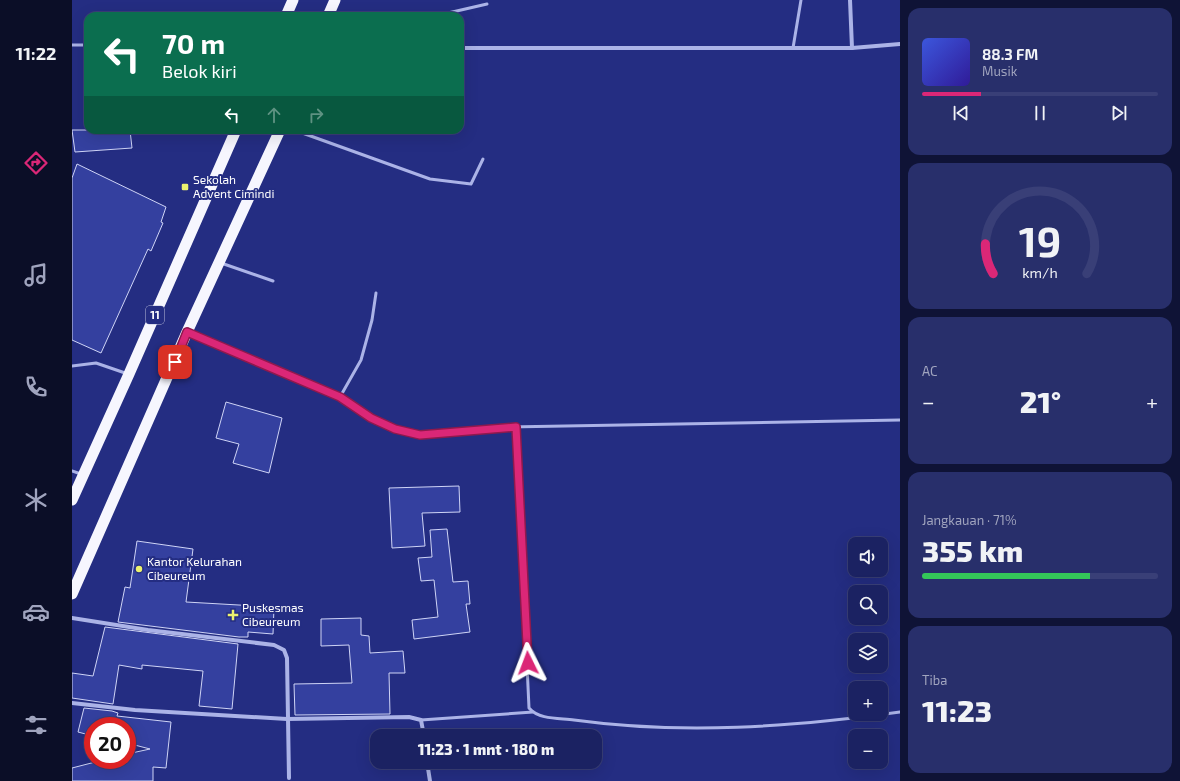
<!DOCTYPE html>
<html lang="id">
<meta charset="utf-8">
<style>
:root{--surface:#1b2262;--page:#282f6b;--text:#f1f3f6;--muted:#a0a4be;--line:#393f77;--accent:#db2777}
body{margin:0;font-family:"Exo 2",sans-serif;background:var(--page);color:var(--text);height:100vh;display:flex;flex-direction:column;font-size:15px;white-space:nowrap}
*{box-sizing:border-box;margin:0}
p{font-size:13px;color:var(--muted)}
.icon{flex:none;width:22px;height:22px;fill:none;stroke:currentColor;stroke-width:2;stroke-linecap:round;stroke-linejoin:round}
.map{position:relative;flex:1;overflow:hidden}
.drawer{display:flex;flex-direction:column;gap:8px;padding:8px;background:#0f1336;width:280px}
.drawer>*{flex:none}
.guide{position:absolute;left:12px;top:12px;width:380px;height:122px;border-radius:12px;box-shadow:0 4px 16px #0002,0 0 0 1px var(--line);background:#0b6e4f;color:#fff;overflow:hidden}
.fabs{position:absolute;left:776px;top:537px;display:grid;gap:8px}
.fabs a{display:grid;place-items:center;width:40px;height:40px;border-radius:8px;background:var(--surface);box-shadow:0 4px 16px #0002,0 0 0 1px var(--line);font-size:20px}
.speed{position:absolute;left:12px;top:717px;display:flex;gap:8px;font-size:20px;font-weight:700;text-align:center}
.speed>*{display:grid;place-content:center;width:52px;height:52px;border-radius:50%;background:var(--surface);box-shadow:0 4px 16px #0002,0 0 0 1px var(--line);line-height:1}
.speed .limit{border:6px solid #d22;background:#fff;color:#111}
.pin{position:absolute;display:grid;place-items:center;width:34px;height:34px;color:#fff;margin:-17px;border-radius:8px;box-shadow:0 2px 6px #0006}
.me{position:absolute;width:44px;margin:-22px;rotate:357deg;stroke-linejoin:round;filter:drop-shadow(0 0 3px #0008)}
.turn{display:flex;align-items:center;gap:14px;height:84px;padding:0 12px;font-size:18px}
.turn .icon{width:52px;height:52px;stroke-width:2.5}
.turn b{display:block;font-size:28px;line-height:34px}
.lanes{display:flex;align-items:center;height:38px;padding:0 12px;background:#0003;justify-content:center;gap:20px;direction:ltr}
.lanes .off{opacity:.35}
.big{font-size:30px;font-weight:800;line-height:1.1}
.drawer .tile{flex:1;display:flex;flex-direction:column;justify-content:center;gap:6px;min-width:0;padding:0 14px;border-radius:12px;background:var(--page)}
.drawer .dial{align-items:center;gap:0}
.dial svg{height:104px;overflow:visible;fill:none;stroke:var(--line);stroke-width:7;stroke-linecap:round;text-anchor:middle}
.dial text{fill:var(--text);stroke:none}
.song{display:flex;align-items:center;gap:12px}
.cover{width:48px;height:48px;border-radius:6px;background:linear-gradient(135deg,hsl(230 70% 55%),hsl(250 70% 35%))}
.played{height:4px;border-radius:2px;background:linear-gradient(90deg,var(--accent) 25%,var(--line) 25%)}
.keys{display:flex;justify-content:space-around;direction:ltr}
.heat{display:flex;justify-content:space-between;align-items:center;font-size:22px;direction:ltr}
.charge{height:6px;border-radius:3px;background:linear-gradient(90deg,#34c759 71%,var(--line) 0)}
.trip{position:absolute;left:298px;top:729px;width:232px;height:40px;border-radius:12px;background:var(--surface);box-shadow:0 4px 16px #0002,0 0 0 1px var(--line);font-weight:800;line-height:40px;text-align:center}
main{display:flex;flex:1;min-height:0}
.dock{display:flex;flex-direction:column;width:72px;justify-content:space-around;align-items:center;background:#0b0e27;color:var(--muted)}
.dock .icon{width:28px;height:28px}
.dock .selected{color:var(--accent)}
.dock b{font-size:18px;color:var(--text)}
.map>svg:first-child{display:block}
.building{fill:#34409f;stroke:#cfd4f6}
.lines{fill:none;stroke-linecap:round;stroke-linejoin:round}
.service{stroke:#abb3e7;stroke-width:3}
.minor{stroke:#abb3e7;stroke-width:4}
.trunk{stroke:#f6f6fe;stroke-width:11}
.route-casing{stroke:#8e194d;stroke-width:10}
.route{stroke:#db2777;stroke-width:7}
.poi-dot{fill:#ecf26f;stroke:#242d82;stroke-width:1.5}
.labels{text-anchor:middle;stroke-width:4;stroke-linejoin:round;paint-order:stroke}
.shield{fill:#242d82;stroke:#bdc0da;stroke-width:1}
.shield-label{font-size:11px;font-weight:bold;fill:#fff}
.poi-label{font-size:12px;fill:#fff;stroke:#242d82;text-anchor:start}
</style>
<main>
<nav class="dock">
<b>11:22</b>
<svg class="icon selected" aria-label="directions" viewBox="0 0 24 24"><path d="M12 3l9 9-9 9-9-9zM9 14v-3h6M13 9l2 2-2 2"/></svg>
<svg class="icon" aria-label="music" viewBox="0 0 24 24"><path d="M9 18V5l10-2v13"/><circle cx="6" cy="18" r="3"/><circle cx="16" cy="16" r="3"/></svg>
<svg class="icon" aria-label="phone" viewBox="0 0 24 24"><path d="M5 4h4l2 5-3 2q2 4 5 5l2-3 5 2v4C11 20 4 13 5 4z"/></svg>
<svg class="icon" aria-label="climate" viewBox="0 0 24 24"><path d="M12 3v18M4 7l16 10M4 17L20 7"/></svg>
<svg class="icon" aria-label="car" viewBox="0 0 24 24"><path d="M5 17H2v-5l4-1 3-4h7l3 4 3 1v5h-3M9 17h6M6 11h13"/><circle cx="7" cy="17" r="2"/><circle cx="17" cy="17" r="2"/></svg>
<svg class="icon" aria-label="filters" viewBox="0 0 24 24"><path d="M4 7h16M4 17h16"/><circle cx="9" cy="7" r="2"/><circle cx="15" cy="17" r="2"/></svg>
</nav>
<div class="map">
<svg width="828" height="781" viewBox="0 0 828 781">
<rect width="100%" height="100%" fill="#242d82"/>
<!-- building -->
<g class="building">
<polygon points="0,130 58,130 60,148 3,152"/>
<polygon points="5,164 94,207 89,222 91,223 79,251 76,249 29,353 0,340 0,178"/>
<polygon points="154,402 210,418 197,473 161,463 167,444 144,438"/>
<polygon points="387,486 388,512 350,513 353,546 320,548 317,488"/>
<polygon points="375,529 381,582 396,581 398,604 394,604 398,632 342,639 340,620 366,617 362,580 349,581 346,558 360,557 358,530"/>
<polygon points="65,541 121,549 114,602 202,607 201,634 176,632 176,637 167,637 46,622 53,587 58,588"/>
<polygon points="289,618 289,635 297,636 298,653 331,651 333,673 317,673 318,714 223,715 222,684 280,683 277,645 249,646 249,619"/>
<polygon points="33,627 166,644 160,709 127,706 131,671 70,665 70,669 47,665 41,704 0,698 0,673 21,676"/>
<polygon points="12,708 40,711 46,713 45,716 99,722 94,768 81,767 81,781 0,781 0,768 31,760 55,760 55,754 78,749 55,743 55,726 21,726 21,736 6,732"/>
</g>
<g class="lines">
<!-- service -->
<g class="service">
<polyline points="363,16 415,4"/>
<polyline points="0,45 16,45"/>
<polyline points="721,48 729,0"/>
<polyline points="222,130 358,179 399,184 411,159"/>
<polyline points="149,263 201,281"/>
<polyline points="117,333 268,397 299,418 323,429 348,435 429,427 828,420"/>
<polyline points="0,366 24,363 56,374"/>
<polyline points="268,397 289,360 300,320 304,293"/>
<path d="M 444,427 L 457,708 C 467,720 488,718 502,720 C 611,735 720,727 828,712"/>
<polyline points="0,471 9,474"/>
<polyline points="349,720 461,712"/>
</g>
<!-- minor -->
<g class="minor">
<polyline points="778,0 780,48"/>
<polyline points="388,48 780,48 828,44"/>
<polyline points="0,618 76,630 202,645 212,650 215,658 217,778"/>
<polyline points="0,703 63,710 215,719 337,717 349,720 352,736"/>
<polyline points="355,762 358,781"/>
</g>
<!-- trunk -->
<g class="trunk">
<polyline points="214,16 221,0"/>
<polyline points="256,16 263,0"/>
<polyline points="0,500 57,374 164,130"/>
<polyline points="0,594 115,332 208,130"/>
</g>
</g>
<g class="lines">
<!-- route casing -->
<g class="route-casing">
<polyline id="route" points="103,362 115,332 268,397 299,418 323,429 348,435 444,427 456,663"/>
</g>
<!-- route -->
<use href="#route" class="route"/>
</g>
<!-- markers -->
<g class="poi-dot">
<rect x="109" y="183" width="8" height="8" rx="2"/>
<circle cx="67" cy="569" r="4"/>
<path d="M159 609h4v4h4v4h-4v4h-4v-4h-4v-4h4z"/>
</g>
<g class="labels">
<!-- shield labels -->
<rect class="shield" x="74" y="306" width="18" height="18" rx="3"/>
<g class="shield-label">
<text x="83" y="319">11</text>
</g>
<!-- poi labels -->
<g class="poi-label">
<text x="121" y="184">Sekolah<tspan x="121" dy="14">Advent Cimindi</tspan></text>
<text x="75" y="566">Kantor Kelurahan<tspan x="75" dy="14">Cibeureum</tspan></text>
<text x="170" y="612">Puskesmas<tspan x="170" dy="14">Cibeureum</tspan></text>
</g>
</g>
</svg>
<div class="fabs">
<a><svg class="icon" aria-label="sound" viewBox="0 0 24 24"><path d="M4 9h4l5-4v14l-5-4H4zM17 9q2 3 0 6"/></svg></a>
<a><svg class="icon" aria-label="search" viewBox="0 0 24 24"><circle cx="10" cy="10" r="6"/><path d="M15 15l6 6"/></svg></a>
<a><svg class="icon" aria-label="layers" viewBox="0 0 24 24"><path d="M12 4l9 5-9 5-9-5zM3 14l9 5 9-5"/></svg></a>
<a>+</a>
<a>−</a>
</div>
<div class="speed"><div class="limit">20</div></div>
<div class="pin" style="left:103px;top:362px;background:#d93025"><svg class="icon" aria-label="arrive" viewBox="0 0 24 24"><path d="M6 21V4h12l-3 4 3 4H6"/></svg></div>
<svg class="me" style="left:456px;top:663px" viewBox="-20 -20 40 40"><path d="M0-17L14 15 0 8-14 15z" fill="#db2777" stroke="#fff" stroke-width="4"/></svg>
<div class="trip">11:23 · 1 mnt · 180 m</div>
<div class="guide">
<div class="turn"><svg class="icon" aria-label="left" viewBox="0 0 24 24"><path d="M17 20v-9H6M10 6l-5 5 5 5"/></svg><div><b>70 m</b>Belok kiri</div></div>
<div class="lanes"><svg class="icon" aria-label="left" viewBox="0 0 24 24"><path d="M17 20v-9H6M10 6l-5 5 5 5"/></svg><svg class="icon off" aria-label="ahead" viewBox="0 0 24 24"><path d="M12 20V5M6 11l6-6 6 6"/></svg><svg class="icon off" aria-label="right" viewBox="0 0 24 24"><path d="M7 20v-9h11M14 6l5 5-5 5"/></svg></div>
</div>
</div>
<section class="drawer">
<div class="tile">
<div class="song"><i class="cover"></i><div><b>88.3 FM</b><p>Musik</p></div></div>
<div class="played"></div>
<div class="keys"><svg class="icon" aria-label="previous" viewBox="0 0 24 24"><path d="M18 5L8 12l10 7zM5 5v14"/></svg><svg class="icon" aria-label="pause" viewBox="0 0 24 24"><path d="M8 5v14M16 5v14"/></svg><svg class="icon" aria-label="next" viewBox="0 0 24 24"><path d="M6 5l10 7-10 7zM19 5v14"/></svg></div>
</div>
<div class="tile dial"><svg viewBox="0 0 100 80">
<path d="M14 69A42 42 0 1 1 86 69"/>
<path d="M14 69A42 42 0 0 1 8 46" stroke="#db2777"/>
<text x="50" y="56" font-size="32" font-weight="700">19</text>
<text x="50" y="72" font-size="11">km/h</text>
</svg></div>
<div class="tile"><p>AC</p>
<div class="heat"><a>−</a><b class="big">21°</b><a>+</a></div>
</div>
<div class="tile"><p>Jangkauan · 71%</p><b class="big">355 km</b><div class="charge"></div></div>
<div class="tile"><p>Tiba</p><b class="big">11:23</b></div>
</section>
</main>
